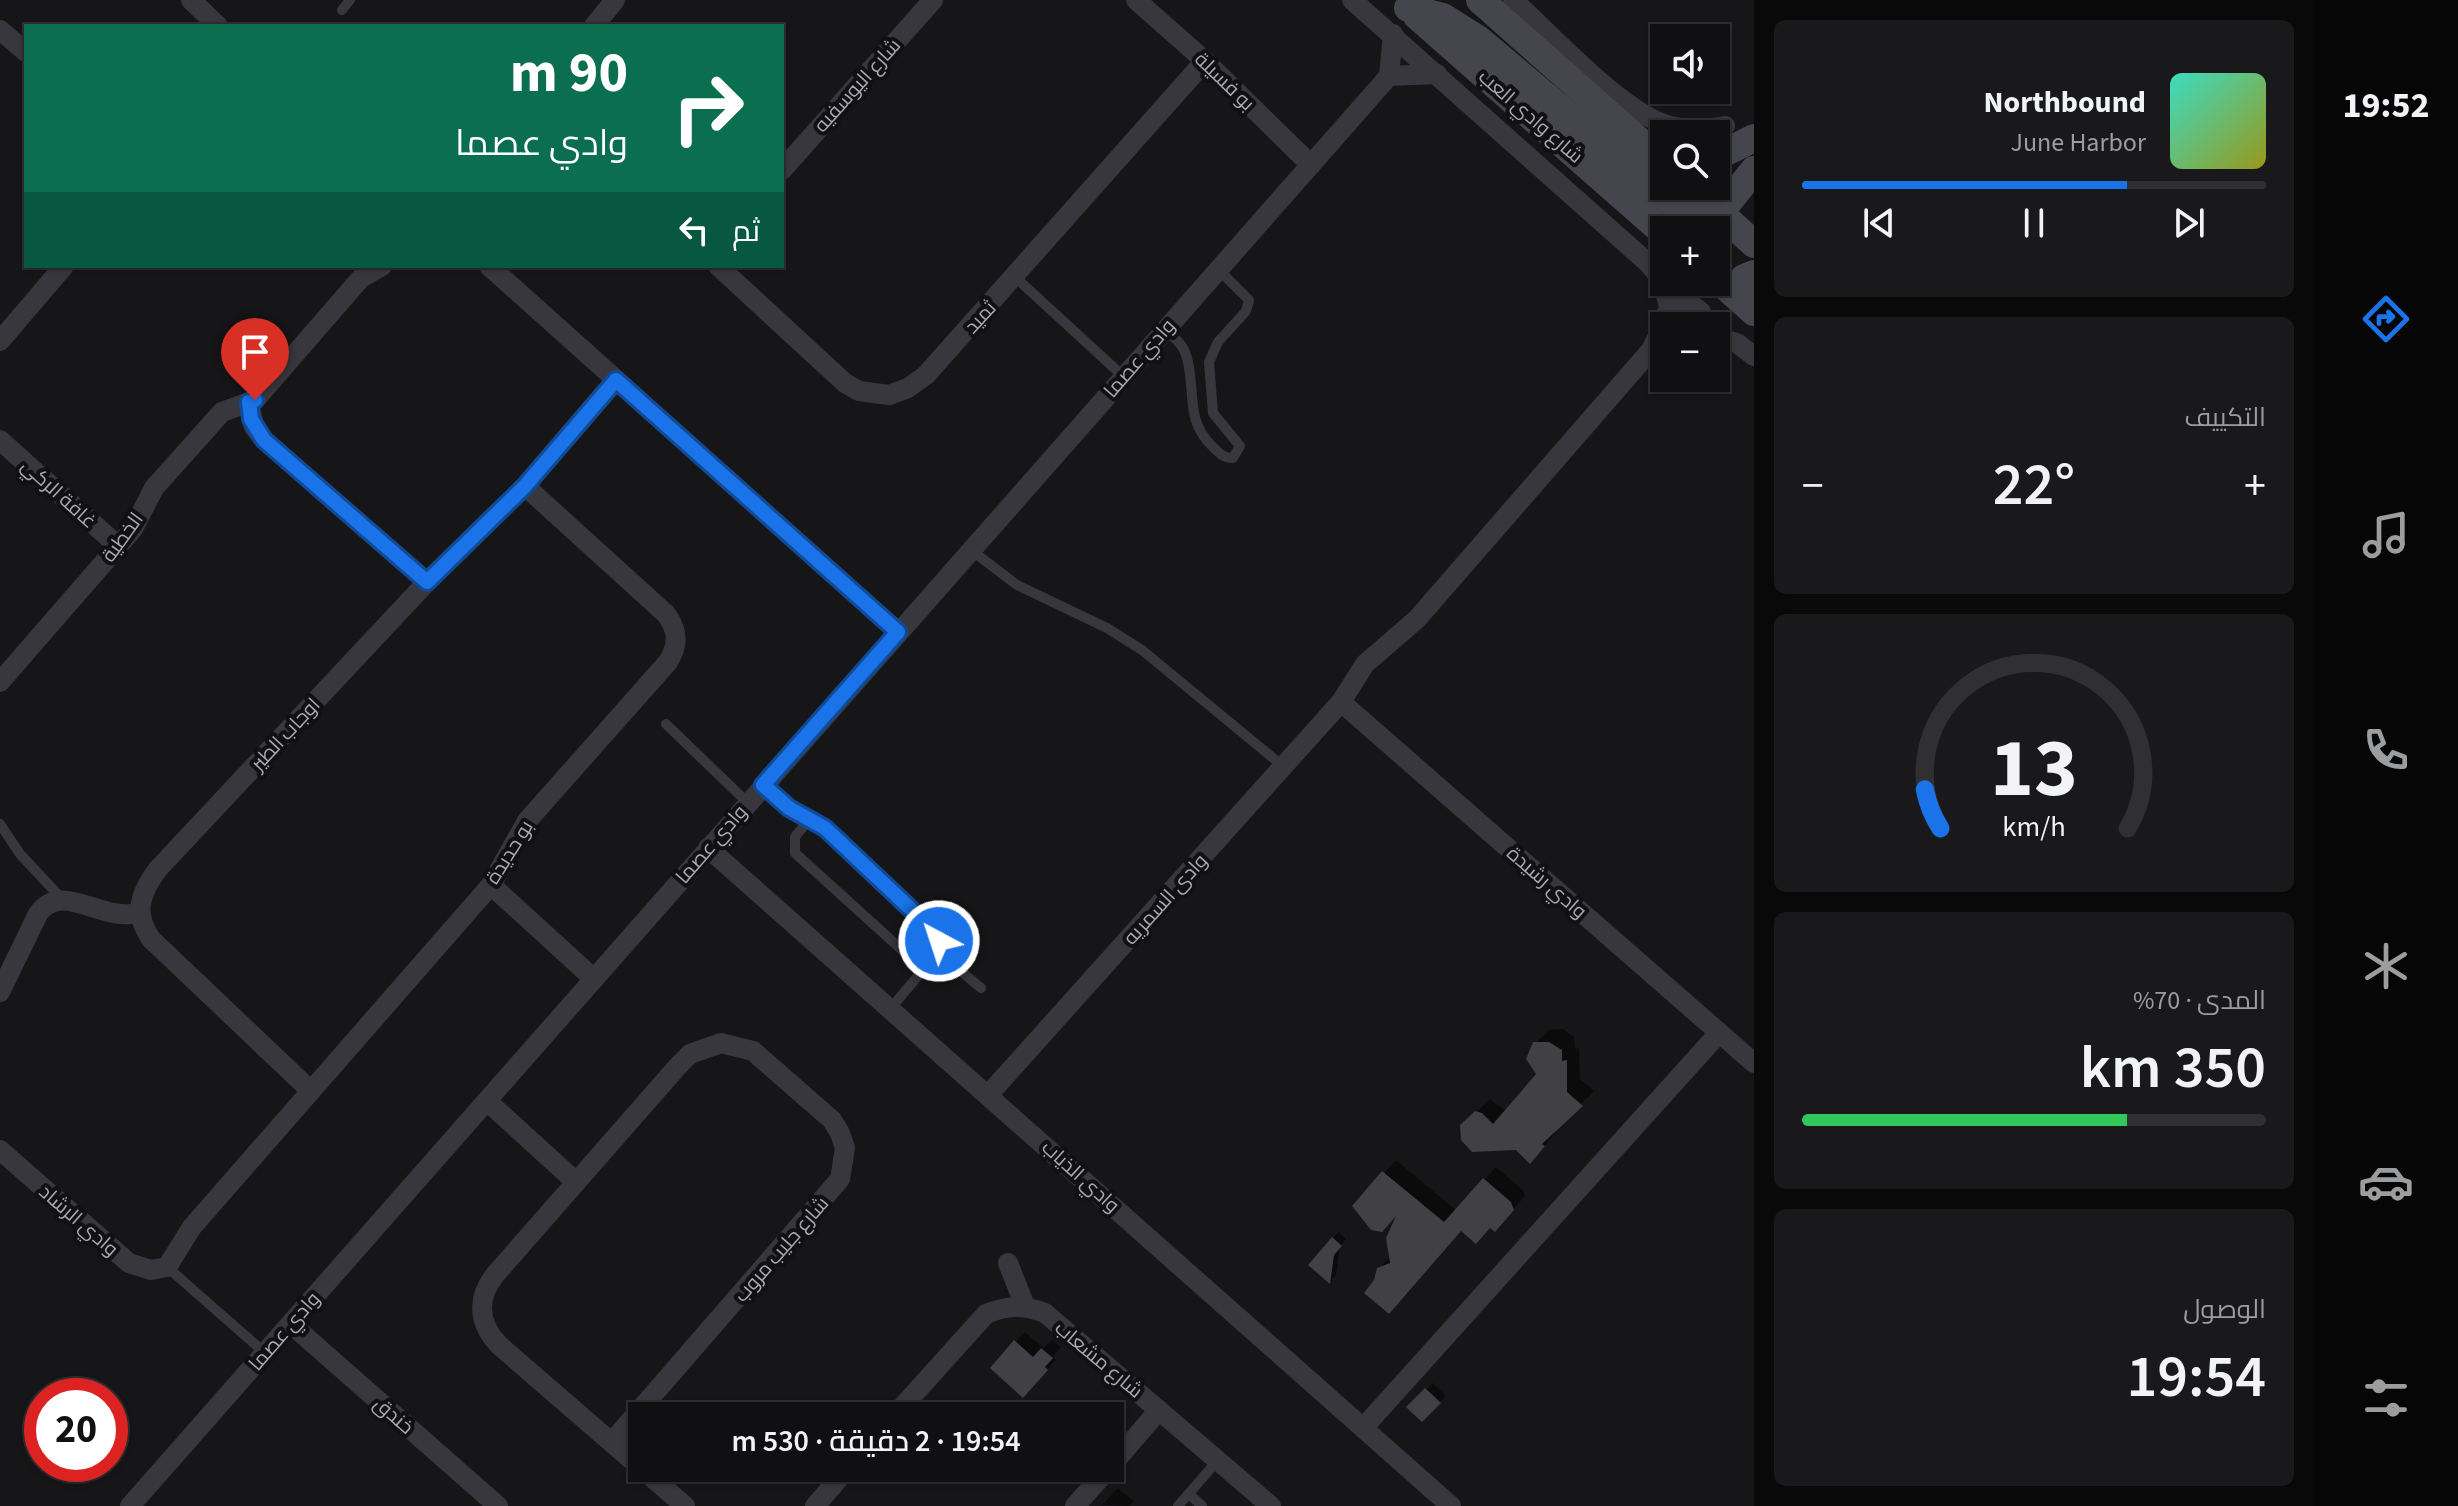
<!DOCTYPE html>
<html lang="ar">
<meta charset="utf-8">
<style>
:root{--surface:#101012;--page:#19191b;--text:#f1f3f6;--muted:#9c9d9f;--line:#303032;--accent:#1a73e8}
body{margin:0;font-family:"Source Sans 3",Cairo,sans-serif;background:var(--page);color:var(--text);direction:rtl;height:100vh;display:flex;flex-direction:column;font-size:30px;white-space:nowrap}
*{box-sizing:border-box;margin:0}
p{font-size:26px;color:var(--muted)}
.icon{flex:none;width:44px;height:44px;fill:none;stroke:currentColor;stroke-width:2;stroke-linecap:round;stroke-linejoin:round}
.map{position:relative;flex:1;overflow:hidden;direction:ltr}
.drawer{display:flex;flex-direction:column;gap:20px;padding:20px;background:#09090a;width:560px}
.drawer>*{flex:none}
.guide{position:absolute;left:24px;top:24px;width:760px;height:244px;border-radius:0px;box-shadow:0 2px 6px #0004,0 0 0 2px var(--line);direction:rtl;background:#0b6e4f;color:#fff;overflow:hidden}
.controls{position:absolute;left:1650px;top:24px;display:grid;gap:16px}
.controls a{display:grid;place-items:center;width:80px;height:80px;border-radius:0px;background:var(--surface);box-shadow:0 2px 6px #0004,0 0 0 2px var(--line);font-size:40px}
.speed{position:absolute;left:24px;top:1378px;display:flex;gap:16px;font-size:40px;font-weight:700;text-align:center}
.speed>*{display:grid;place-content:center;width:104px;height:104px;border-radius:50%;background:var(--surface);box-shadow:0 2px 6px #0004,0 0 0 2px var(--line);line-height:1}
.speed .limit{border:12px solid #d22;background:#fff;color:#111}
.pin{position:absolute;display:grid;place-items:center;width:68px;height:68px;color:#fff;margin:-82px -34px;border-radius:50% 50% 50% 0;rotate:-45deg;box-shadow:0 0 8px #0007}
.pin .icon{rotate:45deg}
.me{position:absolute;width:88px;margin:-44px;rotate:320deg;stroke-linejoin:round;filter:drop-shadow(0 0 6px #0008)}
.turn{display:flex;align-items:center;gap:28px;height:168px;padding:0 24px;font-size:36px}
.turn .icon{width:104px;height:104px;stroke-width:2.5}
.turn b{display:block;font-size:56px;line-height:68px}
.then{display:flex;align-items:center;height:76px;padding:0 24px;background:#0003;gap:16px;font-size:30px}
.big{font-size:60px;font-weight:600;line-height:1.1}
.drawer .widget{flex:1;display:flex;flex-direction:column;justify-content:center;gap:12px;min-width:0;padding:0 28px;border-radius:12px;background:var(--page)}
.drawer .dial{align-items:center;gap:0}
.dial svg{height:208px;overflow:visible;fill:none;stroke:var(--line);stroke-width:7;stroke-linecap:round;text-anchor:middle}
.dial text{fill:var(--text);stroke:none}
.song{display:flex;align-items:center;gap:24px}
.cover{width:96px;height:96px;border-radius:12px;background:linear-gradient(135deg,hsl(170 70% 55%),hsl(60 70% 35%))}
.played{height:8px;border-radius:4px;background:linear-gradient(90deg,var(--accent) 70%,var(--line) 70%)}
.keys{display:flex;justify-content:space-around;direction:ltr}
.heat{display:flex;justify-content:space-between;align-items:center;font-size:44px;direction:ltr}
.charge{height:12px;border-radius:6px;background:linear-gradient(90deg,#34c759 70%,var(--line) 0)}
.trip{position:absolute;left:628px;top:1402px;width:496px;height:80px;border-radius:0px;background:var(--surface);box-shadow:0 2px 6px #0004,0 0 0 2px var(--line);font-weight:600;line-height:80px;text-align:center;direction:rtl}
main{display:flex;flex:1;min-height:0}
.tab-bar{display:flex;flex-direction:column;width:144px;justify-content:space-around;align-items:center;background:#060607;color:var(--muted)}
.tab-bar .icon{width:56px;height:56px}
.tab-bar .on{color:var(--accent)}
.tab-bar b{font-size:36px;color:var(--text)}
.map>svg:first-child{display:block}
.shadow{fill:#0007}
.building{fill:#414045}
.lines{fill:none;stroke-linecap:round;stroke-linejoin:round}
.lane{stroke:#38373d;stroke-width:10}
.street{stroke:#38373d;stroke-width:20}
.secondary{stroke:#45464d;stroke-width:28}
.route-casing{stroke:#114b97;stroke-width:20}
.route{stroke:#1a73e8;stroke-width:14}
.labels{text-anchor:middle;stroke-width:8;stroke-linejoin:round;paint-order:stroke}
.street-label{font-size:20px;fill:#a9aab7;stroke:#111113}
</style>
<main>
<nav class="tab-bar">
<b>19:52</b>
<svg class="icon on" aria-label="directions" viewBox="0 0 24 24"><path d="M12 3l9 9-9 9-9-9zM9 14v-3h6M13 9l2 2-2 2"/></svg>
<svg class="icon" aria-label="music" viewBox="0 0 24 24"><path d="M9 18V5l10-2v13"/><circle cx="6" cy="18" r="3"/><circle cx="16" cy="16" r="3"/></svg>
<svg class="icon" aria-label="phone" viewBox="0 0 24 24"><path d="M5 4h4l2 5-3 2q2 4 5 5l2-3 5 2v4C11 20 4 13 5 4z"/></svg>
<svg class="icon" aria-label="climate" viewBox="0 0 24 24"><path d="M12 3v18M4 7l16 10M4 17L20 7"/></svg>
<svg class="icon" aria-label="car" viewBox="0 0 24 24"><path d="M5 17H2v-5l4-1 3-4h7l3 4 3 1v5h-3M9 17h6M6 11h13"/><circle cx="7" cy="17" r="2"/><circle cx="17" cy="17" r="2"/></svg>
<svg class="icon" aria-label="filters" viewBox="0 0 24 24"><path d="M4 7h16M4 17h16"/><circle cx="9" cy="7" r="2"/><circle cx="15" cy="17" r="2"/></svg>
</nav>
<section class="drawer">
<div class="widget">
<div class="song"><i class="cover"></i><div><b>Northbound</b><p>June Harbor</p></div></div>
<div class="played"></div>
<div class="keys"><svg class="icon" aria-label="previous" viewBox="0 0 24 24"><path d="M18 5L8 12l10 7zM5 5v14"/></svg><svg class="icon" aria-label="pause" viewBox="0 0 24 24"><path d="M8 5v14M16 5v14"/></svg><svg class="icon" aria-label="next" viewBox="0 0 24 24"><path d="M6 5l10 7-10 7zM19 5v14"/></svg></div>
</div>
<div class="widget"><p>التكييف</p>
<div class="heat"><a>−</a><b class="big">22°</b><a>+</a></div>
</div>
<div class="widget dial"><svg viewBox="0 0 100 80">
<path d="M14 69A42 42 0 1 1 86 69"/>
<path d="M14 69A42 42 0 0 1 8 54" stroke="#1a73e8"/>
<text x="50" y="56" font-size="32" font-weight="700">13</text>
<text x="50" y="72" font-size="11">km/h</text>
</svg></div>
<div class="widget"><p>المدى · 70%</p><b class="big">350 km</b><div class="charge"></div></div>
<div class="widget"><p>الوصول</p><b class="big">19:54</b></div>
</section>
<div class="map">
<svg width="1754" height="1506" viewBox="0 0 1754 1506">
<rect width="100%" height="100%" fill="#161618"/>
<!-- shadow -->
<g class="shadow">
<polygon points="1563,1029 1574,1037 1575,1049 1579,1048 1580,1079 1594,1091 1554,1130 1556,1132 1543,1148 1517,1148 1462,1126 1490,1099 1506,1111 1539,1074 1535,1044 1549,1030"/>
<polygon points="1396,1160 1457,1211 1496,1167 1523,1190 1525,1196 1506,1217 1491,1225 1462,1229 1376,1281 1379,1269 1391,1256 1400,1212 1355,1206"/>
<polygon points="1339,1232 1346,1239 1340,1246 1336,1275 1330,1281 1333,1238"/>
<polygon points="1025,1332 1043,1348 1052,1340 1061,1347 1053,1357 1056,1360 1032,1386 992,1367"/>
<polygon points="1433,1383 1446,1396 1422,1419 1409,1407"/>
<polygon points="956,1400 965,1408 998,1404 1011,1416 941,1416"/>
<polygon points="1118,1488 1134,1501 1129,1506 1102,1505"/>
</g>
<!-- building -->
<g class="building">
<polygon points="1533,1042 1549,1042 1562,1050 1562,1061 1567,1060 1567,1092 1583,1106 1542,1144 1545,1146 1530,1164 1516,1150 1472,1152 1461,1140 1460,1125 1475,1111 1482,1113 1493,1124 1536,1074 1526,1059"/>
<polygon points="1382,1171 1444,1222 1483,1178 1511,1202 1514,1210 1495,1232 1490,1228 1476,1244 1461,1231 1389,1314 1364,1293 1374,1280 1377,1268 1390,1263 1386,1238 1396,1216 1382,1232 1371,1230 1352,1206"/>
<polygon points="1332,1237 1342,1246 1334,1255 1330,1284 1308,1265"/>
<polygon points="1014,1340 1033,1357 1041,1348 1053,1358 1045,1367 1048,1370 1023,1398 990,1368"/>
<polygon points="1425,1388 1441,1403 1422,1422 1406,1407"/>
</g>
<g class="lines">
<!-- lane -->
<g class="lane">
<polyline points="342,10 350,0"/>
<polyline points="1016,278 1124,377"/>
<path d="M 1164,329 C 1174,337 1184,345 1187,358 C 1196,392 1185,420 1212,446 C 1219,453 1223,458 1233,458 L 1240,446 L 1213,413 L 1209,362 L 1218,342 L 1246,311 L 1249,300 L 1217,268"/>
<polyline points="971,550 1017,585 1107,628 1142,650 1284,767"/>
<polyline points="666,724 748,803"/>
<polyline points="764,786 789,808 825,828 937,935 935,956 890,1009"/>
<polyline points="810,818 795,837 795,853 923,969"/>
<polyline points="0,824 20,854 62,899"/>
<polyline points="937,951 981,988"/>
<polyline points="167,1267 265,1353"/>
<polyline points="1189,1494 1202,1506"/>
<polyline points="1178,1506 1218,1460"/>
</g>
<!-- street -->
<g class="street">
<polyline points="191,0 218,26"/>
<polyline points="1136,0 1205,61 1311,165"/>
<polyline points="1352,0 1648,263 1662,280 1669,307"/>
<path d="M 1513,0 C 1551,34 1623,114 1670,126 C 1689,131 1707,129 1725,126"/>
<polyline points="594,26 615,0"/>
<polyline points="0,30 26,52"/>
<polyline points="1389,76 1437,74"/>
<polyline points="782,170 933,0"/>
<polyline points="489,266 898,632"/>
<polyline points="718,266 845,383 859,391 889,395 908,388 926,375 1205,61"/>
<polyline points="1663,318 1676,303 1690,303 1701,312 1704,326"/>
<polyline points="1716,337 1737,343 1754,356"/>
<polyline points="0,341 64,266"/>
<polyline points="249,402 254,427 264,440 427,582"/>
<polyline points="0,440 118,546"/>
<polyline points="0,682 133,529 154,488 222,412 255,400 361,278 382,266"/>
<polyline points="1341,702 1754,1063"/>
<polyline points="708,848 1451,1506"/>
<polyline points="491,885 594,979"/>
<path d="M 0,992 L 38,914 C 62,880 99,922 139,913"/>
<path d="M 311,1091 L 151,939 C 133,913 140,893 158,869 L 427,582 L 525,486 L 616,380"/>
<polyline points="989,1094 1341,702 1365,664 1417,619 1651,350 1662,328"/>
<polyline points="487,1101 576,1182"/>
<path d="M 0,1150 L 129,1263 L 151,1270 L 167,1267 L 192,1227 L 491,885 L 527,821 L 668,662 C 679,645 678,630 666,614 L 525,486"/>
<polyline points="1008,1263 1025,1306"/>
<polyline points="291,1324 498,1506"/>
<path d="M 894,1416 L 986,1314 C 1008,1305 1022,1305 1045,1313 L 1271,1506"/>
<polyline points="1363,1428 1719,1033"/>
<path d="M 612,1442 L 840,1179 L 845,1148 L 840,1133 L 832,1120 L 753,1051 L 721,1043 L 690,1054 L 678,1066 L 494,1276 C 476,1300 479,1325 500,1346 L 685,1506"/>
<polyline points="1110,1467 1159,1410"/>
<polyline points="130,1506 1389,76 1393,34"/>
<polyline points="815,1506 848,1468"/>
<polyline points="1075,1506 1109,1468"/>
</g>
<!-- secondary -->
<g class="secondary">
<polyline points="1480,0 1664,163"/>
<polyline points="1408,8 1443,17 1478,39 1704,230"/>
<polyline points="1417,16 1664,233"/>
<polyline points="1716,157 1754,138"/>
<polyline points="1690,186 1754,244"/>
<polyline points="1709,226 1754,170"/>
<polyline points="1716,278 1754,312"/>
<polyline points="1750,308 1741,287 1744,278 1754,274"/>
</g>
</g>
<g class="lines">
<!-- route casing -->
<g class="route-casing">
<polyline id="route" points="255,400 249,402 251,419 264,440 427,582 525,486 616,380 898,632 763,785 789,808 825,828 934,931 939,941"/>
</g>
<!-- route -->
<use href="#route" class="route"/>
</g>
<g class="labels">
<!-- street labels -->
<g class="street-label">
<text transform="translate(1225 81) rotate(44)" y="7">بو فسيلة</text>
<text transform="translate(857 85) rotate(-48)" y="7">شارع اليوسفيه</text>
<text transform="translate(1531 116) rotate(41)" y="7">شارع وادي العب</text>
<text transform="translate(980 317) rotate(-47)" y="7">ثميد</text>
<text transform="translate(1139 358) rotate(-49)" y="7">وادي عصما</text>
<text transform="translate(59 493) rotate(42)" y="7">غافة الركي</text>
<text transform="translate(122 537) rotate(-54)" y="7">الخطية</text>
<text transform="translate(285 734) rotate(-47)" y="7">اوجاب الطير</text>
<text transform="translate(711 844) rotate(-49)" y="7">وادي عصما</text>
<text transform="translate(509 852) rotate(-58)" y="7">بو حديدة</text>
<text transform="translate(1547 882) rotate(41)" y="7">وادي رشيدة</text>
<text transform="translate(1165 899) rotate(-48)" y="7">وادى السمريه</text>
<text transform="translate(1081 1176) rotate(42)" y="7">وادي الذياب</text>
<text transform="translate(79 1220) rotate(41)" y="7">وادي الرشاد</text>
<text transform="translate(781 1249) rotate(-49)" y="7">شارع جليب مروب</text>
<text transform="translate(284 1331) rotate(-49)" y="7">وادي عصما</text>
<text transform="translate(1099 1359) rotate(40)" y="7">شارع مشعاب</text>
<text transform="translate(394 1415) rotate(41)" y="7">خندق</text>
</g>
</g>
</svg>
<div class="controls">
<a><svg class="icon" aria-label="sound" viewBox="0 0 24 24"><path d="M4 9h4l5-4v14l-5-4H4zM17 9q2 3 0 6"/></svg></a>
<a><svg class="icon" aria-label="search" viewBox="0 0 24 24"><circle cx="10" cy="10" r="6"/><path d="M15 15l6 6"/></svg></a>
<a>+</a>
<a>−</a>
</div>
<div class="speed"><div class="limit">20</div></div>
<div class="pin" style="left:255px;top:400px;background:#d93025"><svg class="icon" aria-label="arrive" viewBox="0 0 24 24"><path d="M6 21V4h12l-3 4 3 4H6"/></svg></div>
<svg class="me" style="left:939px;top:941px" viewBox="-20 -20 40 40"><circle r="17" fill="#1a73e8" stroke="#fff" stroke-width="3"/><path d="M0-11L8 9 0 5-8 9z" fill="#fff"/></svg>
<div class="trip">19:54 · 2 دقيقة · 530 m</div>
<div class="guide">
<div class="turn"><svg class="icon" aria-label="right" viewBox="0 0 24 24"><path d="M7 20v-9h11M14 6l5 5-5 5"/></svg><div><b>90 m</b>وادي عصما</div></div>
<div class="then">ثم<svg class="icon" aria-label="left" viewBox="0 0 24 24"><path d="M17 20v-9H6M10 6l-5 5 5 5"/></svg></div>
</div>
</div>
</main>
